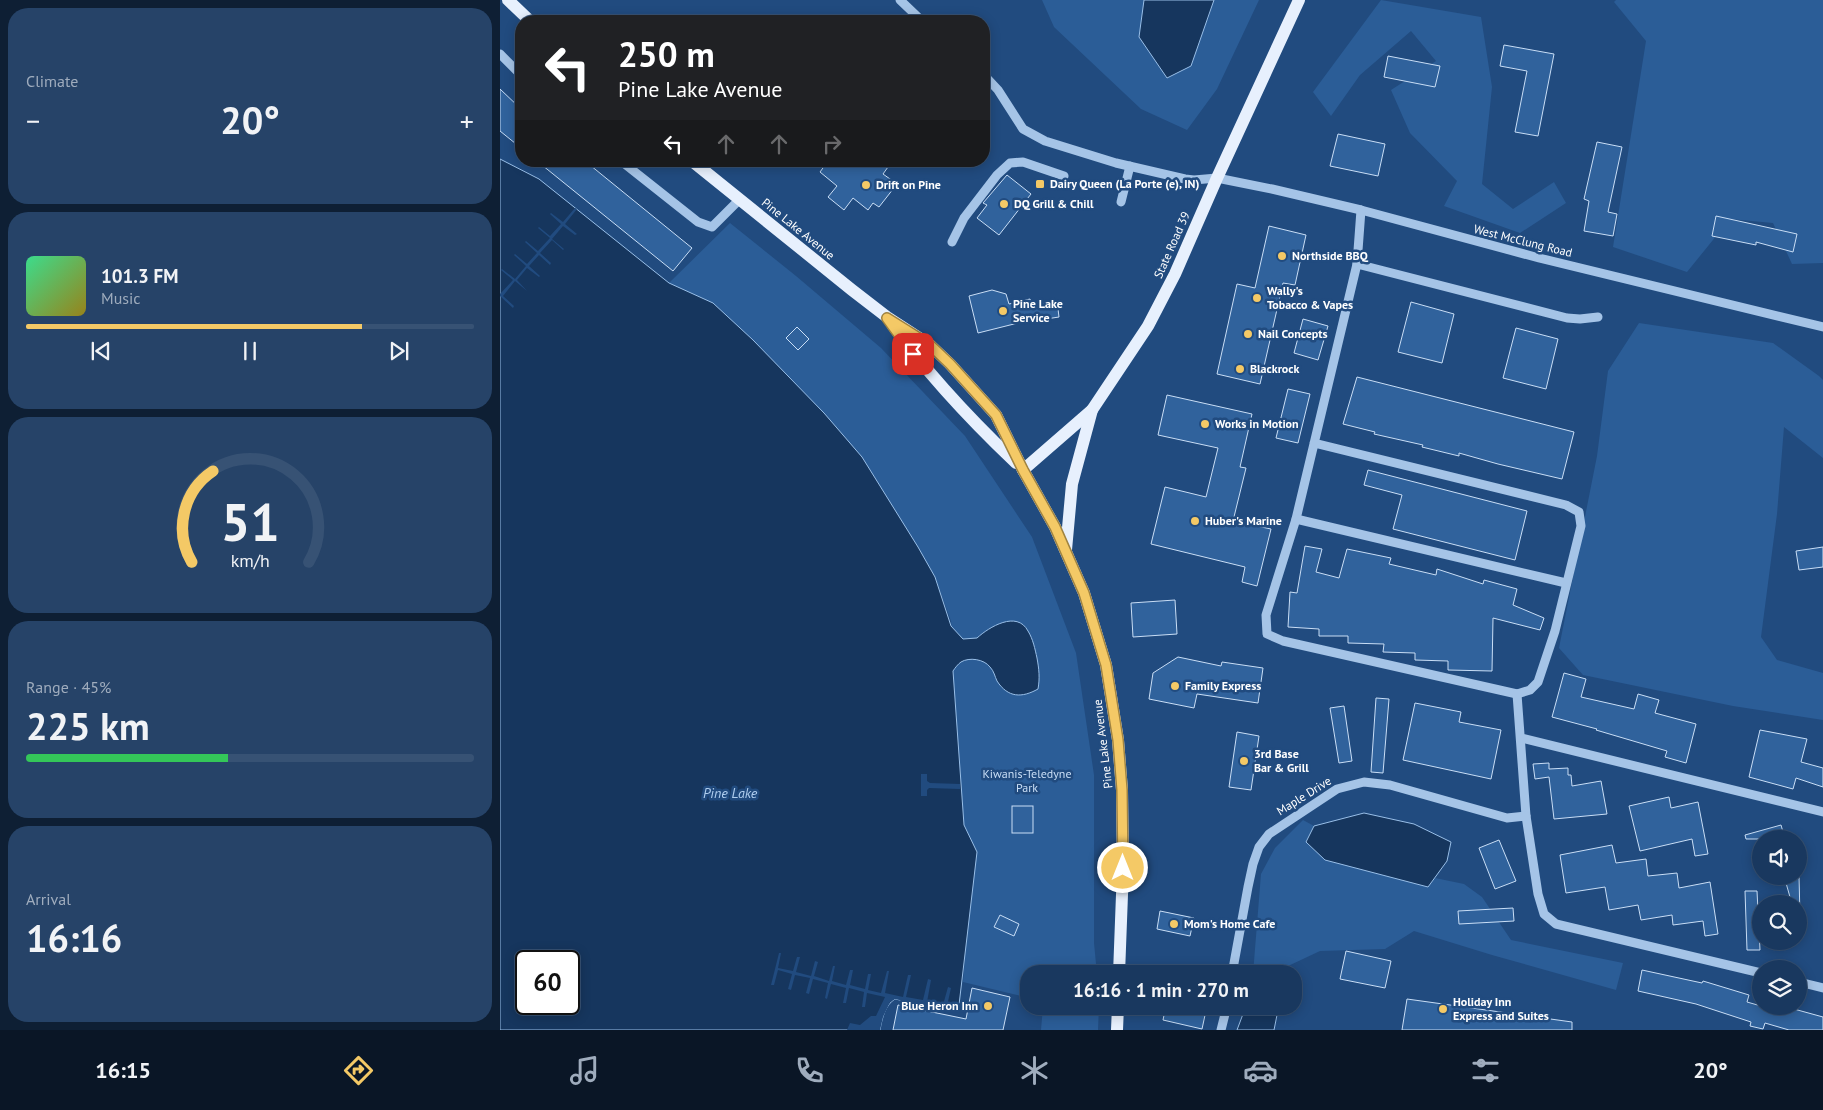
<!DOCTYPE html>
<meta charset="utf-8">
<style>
:root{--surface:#19385f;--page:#264368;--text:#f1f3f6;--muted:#9facbd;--line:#375274;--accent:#f4c966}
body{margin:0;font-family:"PT Sans",sans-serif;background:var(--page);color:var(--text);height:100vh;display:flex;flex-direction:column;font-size:19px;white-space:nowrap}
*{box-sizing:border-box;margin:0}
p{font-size:16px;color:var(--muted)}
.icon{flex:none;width:28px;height:28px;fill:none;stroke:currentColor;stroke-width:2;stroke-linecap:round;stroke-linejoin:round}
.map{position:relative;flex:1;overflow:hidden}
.sheet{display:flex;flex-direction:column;gap:8px;padding:8px;background:#0e1f34;width:500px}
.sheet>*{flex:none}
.guide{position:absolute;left:15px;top:15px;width:475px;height:152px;border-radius:20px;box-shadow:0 2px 12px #0003,0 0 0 1px var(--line);background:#202124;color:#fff;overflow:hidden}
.fabs{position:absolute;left:1252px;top:830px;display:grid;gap:10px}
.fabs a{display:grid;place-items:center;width:55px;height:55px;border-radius:50%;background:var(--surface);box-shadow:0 2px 12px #0003,0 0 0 1px var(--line);font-size:25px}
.speed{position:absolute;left:15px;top:950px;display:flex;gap:10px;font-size:25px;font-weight:700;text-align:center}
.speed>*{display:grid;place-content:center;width:65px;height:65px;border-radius:50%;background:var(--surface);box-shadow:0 2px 12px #0003,0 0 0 1px var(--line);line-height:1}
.speed .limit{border:2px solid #111;border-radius:8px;background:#fff;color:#111}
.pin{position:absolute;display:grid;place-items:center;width:42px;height:42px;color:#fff;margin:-21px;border-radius:10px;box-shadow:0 2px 8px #0006}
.me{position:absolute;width:55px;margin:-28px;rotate:0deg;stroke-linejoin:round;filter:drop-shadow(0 0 4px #0008)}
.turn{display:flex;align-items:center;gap:18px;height:105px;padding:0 20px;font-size:22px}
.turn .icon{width:65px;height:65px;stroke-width:2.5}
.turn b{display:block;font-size:35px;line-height:42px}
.lanes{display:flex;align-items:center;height:48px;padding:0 20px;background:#0003;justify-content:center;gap:25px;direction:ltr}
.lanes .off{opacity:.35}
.big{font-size:38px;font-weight:700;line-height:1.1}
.sheet .widget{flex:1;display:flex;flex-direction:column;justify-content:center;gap:8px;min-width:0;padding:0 18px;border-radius:20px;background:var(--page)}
.sheet .dial{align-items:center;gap:0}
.dial svg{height:130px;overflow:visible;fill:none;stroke:var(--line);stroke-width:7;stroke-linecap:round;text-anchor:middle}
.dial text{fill:var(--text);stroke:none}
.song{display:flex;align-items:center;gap:15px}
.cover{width:60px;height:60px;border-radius:8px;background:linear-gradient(135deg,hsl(150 70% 55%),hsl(50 70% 35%))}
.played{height:5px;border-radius:2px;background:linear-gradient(90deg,var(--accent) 75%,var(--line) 75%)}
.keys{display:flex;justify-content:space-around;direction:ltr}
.heat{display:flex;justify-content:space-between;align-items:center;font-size:28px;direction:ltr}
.charge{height:8px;border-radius:4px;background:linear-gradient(90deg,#34c759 45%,var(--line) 0)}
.trip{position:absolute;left:520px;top:965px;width:282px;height:50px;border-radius:20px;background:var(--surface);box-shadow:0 2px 12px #0003,0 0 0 1px var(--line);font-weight:700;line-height:50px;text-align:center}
.dock{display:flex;height:80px;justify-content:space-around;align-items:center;background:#0a1626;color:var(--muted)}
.dock .icon{width:35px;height:35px}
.dock .selected{color:var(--accent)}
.dock b{font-size:22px;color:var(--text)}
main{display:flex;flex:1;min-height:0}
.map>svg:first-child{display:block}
.green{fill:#2b5d97}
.water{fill:#16365e;stroke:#99bfe8;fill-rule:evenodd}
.pier{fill:#214b7f}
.building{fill:#30629c;stroke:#c9def6}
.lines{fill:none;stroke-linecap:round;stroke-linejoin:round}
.minor{stroke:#a5c4e7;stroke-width:9}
.major{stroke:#e7f0fd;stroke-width:12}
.route-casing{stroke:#9f8342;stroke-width:12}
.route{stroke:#f4c966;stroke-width:9}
.poi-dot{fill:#f4c966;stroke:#214b7f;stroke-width:2}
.labels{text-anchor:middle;stroke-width:5;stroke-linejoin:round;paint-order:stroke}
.poi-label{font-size:12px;font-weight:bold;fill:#fff;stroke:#214b7f;text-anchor:start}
.street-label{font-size:12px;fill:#fff;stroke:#214b7f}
.park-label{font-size:12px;fill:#c9def6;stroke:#214b7f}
.water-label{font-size:14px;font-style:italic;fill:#b0ceef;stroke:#214b7f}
</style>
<main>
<section class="sheet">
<div class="widget"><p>Climate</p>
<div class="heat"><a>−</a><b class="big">20°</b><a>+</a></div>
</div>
<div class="widget">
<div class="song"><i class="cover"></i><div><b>101.3 FM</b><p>Music</p></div></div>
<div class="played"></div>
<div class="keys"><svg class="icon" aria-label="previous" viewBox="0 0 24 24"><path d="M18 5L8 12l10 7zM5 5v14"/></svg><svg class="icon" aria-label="pause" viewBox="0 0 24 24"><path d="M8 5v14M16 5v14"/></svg><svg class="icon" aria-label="next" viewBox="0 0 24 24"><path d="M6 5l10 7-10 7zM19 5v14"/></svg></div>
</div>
<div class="widget dial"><svg viewBox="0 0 100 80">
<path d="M14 69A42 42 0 1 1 86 69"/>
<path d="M14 69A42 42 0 0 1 27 13" stroke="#f4c966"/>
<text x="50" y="56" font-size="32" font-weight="700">51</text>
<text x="50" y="72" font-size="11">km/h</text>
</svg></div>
<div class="widget"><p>Range · 45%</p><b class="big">225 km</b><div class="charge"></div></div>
<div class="widget"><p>Arrival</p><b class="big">16:16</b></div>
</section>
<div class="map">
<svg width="1323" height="1030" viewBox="0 0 1323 1030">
<rect width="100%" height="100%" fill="#214b7f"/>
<!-- green -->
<g class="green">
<polygon points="542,0 644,0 645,2 708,20 714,0 759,0 717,89 687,130 641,109 554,27"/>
<polygon points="881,0 981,17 992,87 982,184 1013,209 1054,182 1066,203 1020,233 944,206 957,181 910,133 891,90 936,61 911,31 860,75 831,116 813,92"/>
<polygon points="1116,0 1323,0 1323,263 1292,264 1273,223 1230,219 1187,272 1113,247 1146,41 1114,2"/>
<polygon points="230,223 296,276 381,348 465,436 532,537 576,653 594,775 594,943 597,974 529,974 529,998 463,982 468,919 477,852 464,825 453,671 454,651 451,621 435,577 362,457 169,283"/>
<polygon points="1139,323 1273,343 1319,376 1323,380 1323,458 1284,427 1277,514 1261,637 1277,660 1323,673 1323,720 1233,706 1083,675 1059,648 1097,456 1108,371"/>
<polygon points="803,820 814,826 806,842 928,887 935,878 964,884 982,897 1011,940 1123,963 1116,990 992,955 914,931 885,949 820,951 771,974 753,974 761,874 775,848"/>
<polygon points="543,1006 599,1006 598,1030 541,1030"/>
</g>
<!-- water -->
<g class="water">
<polygon points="644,0 714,0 691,66 667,78 639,37"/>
<path d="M 0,159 L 39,179 L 169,283 L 213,303 L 253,340 L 324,413 L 362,457 L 418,547 L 435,577 L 451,626 L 463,639 L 477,638 C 489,627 517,610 528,631 C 533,639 535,649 537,658 C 539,669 540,678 538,689 C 522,698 508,698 497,681 C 495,677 494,671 490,667 C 484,659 469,657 461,662 C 458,664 455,668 453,671 L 464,825 L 477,852 L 459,1005 L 447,1010 L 395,999 C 385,1005 382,1019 380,1030 L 0,1030 ZM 26,961 L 69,961 L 69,1004 L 26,1004 Z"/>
<polygon points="864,813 914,824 951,842 947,861 928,887 825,860 806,842 814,826"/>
<polygon points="746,1006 775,1007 777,1015 774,1030 737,1030"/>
</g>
<!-- pier -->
<g class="pier">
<polygon points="75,208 77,209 65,224 77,234 75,235 63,226 52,239 64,249 63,250 52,240 40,253 51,263 50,265 39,255 29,266 40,276 39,277 27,268 17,280 27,291 15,281 3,296 14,306 13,308 0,296 0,294 13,280 1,270 2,269 15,279 26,266 14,255 15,254 27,264 37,253 25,242 26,241 38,251 50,238 38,228 39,227 50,236 61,224 50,214 51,213 63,222"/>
<polygon points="421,774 427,774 427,781 430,783 460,784 460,789 429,788 427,790 427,796 421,796"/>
<polygon points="279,953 281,953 278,968 293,971 297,957 300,957 296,972 311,976 315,961 318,962 314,976 329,981 333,966 335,966 332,981 346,985 350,970 353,970 350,985 365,989 368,974 371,974 368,990 381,993 387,971 389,971 385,993 403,997 408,975 411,975 406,997 423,1000 428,979 431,980 427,1002 443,1005 448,987 451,988 447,1006 458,1002 459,1005 447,1010 395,999 390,1002 383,1017 380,1030 347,1030 350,1023 360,1025 371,1016 376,1016 385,997 367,993 365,1007 362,1007 364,992 349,988 346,1003 343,1003 346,988 331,984 327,999 325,998 328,983 313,979 309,994 306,993 310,978 295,975 291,990 288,989 292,974 278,970 274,985 271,985"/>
</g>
<!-- building -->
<g class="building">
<polygon points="1004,45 1054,54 1038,136 1015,132 1027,71 1000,66"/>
<polygon points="888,56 940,66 935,87 884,77"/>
<polygon points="0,89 21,109 21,148 0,131"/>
<polygon points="838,134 885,144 878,176 830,166"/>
<polygon points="1097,142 1122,147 1108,212 1117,214 1113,236 1084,231 1089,201 1084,199"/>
<polygon points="37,161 85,161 192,248 173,271"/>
<polygon points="328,161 381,161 388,167 383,174 397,184 379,207 373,203 368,210 353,198 344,210 328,197 337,186 320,172"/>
<polygon points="507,175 531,194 499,235 477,218 487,205 483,203"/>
<polygon points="1216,216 1297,234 1293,252 1256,242 1256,245 1212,236"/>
<polygon points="769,226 806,235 795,285 783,283 760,384 717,374 737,284 755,288"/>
<polygon points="492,290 506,294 509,304 530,299 532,305 557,301 559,317 546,319 546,316 478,333 469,296"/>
<polygon points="911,302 954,314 942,363 898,352"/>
<polygon points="803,319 828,326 818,360 794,353"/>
<polygon points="297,327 309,339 298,350 286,338"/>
<polygon points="1016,328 1058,339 1046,389 1003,378"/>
<polygon points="857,377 1074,432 1062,479 998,464 959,453 959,456 922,447 923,445 874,434 875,432 843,424"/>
<polygon points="788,389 810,394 798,443 776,438"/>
<polygon points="667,395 752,414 740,467 746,468 733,521 771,529 757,586 742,582 745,567 651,544 665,487 706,497 718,448 658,435"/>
<polygon points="868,470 1027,511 1015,560 893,529 902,495 864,485"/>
<polygon points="805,546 822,549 816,572 839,578 847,549 891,558 889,564 936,575 937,569 983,584 984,580 1017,589 1013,605 1044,618 1040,630 993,618 992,671 948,670 948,661 915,660 915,653 883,652 884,644 848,643 848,636 819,636 819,629 788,627 790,592 797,593"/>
<polygon points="1323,547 1323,567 1299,570 1296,551"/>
<polygon points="675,600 677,634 633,637 631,603"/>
<polygon points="678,657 721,666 722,662 763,668 758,703 697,694 694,708 649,699 653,673"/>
<polygon points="1064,673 1086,679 1081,697 1134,709 1138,694 1159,700 1155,713 1196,724 1186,763 1165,757 1167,751 1096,730 1097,729 1052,717"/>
<polygon points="876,698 889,699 883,773 871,772"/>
<polygon points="915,703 961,712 959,722 1001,730 991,779 903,760"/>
<polygon points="844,706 852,761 839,763 830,708"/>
<polygon points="1260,730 1307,739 1301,762 1323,768 1323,787 1296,778 1293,789 1249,777"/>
<polygon points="737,732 759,736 751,790 729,787"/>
<polygon points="1049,763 1049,769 1068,768 1068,775 1071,775 1072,786 1101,781 1107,814 1054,819 1049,777 1035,779 1033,764"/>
<polygon points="1169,797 1171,808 1198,802 1208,854 1195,856 1192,839 1140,851 1129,806"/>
<rect x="512" y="806" width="21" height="27"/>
<polygon points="1281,825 1285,839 1246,839 1245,835"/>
<polygon points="999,840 1016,881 995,889 979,848"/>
<polygon points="1112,845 1116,863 1146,859 1148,876 1177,873 1179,888 1210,882 1218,934 1205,936 1203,921 1173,925 1172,915 1141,920 1138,905 1109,910 1105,887 1066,893 1060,855"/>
<polygon points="1284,876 1299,876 1300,917 1299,917 1299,904 1292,904"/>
<polygon points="1245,891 1257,891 1260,950 1247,950"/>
<polygon points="1013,908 1014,921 959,924 958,911"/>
<polygon points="660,911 694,918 690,936 657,929"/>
<polygon points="500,915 519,924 514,936 494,927"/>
<polygon points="846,951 891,961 885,988 840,979"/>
<polygon points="1142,970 1202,983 1203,981 1249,995 1247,1002 1261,1006 1283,1006 1323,1017 1323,1030 1289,1030 1265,1023 1263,1029 1250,1026 1251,1022 1196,1004 1138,991"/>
<polygon points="472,988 510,997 503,1030 393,1030 398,1005 466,1019"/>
<polygon points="907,999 1072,1022 1072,1030 902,1030"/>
<polygon points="666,1006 707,1006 702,1029 663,1020"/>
</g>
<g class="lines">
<!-- minor -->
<g class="minor">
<polyline points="400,0 422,21"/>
<polyline points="0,54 21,75"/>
<polyline points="484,75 498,90 523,129 545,141 616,163 685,179 694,180 717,178 772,189 861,210 1039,258 1323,327"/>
<polyline points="121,161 198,222 212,227 239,200"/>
<polyline points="621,202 630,166"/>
<polyline points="452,242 464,218 497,175 510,163 523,162 564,176"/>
<polyline points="857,264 1067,318 1080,319 1098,317"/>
<polyline points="814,443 1066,505 1079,512 1081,526 1055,631 1038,682 1030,690 1017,694 783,641 767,634 766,615 796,519 857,264 861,210"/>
<polyline points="796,519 1066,583"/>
<polyline points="1017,694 1026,816 1038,894 1044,914 1056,924 1261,973"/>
<polyline points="1021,738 1323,812"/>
<polyline points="732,974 748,887 753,864 759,847 769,834 837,789 864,782 890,785 1007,818 1026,816"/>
<polyline points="1299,982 1323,988"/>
<polyline points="721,1030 727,1006"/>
</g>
<!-- major -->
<g class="major">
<polyline points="8,0 30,21"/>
<polyline points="192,161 352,290 387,317 430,345 450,364 496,415 523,470 555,527 584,593 606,665 618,740 622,790 623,868 619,974"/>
<path d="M 392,324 C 428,375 471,420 516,463"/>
<polyline points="523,470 592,410 648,326 675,274 717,178 799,0"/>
<polyline points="566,550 572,484 592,410"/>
<polyline points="617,1030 618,1006"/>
</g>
</g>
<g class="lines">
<!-- route casing -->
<g class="route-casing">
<polyline id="route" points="413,354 387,318 430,345 450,364 496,415 523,470 555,527 566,552 584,593 606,665 618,740 622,790 623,868"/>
</g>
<!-- route -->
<use href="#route" class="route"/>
</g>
<!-- markers -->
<g class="poi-dot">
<rect x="535" y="179" width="10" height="10" rx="2.5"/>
<circle cx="366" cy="185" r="5"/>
<circle cx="504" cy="204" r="5"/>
<circle cx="782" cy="256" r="5"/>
<circle cx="757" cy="298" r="5"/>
<circle cx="503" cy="311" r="5"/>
<circle cx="748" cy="334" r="5"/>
<circle cx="740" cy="369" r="5"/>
<circle cx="705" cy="424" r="5"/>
<circle cx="695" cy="521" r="5"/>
<circle cx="675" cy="686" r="5"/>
<circle cx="744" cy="761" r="5"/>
<circle cx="674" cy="924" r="5"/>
<circle cx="488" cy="1006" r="5"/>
<circle cx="943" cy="1009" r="5"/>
</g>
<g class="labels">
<!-- poi labels -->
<g class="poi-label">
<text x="550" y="188">Dairy Queen (La Porte (e), IN)</text>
<text x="376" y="189">Drift on Pine</text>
<text x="514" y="208">DQ Grill &amp; Chill</text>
<text x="792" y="260">Northside BBQ</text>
<text x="767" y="295">Wally's<tspan x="767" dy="14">Tobacco &amp; Vapes</tspan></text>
<text x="513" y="308">Pine Lake<tspan x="513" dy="14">Service</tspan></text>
<text x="758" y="338">Nail Concepts</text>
<text x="750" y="373">Blackrock</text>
<text x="715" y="428">Works in Motion</text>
<text x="705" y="525">Huber's Marine</text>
<text x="685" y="690">Family Express</text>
<text x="754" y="758">3rd Base<tspan x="754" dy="14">Bar &amp; Grill</tspan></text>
<text x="684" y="928">Mom's Home Cafe</text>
<text x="953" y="1006">Holiday Inn<tspan x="953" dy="14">Express and Suites</tspan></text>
<text x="478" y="1010" text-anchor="end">Blue Heron Inn</text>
</g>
<!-- street labels -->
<g class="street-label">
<text transform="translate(298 229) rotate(39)" y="4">Pine Lake Avenue</text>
<text transform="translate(1023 241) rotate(14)" y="4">West McClung Road</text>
<text transform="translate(672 245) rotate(-66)" y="4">State Road 39</text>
<text transform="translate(603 744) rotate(-97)" y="4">Pine Lake Avenue</text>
<text transform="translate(804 796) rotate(-32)" y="4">Maple Drive</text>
</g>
<!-- park labels -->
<g class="park-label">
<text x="527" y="778">Kiwanis-Teledyne<tspan x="527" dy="14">Park</tspan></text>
</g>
<!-- water labels -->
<g class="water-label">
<text x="230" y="798">Pine Lake</text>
</g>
</g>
</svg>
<div class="fabs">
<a><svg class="icon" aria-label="sound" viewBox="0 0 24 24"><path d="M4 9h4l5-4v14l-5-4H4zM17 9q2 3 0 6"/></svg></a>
<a><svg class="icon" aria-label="search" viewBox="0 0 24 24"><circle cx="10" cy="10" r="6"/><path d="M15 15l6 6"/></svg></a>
<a><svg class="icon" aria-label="layers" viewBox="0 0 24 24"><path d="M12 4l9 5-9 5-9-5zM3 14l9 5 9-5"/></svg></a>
</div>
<div class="speed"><div class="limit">60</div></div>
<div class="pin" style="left:413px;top:354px;background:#d93025"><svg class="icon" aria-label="arrive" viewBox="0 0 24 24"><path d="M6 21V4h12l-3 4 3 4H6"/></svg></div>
<svg class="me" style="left:623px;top:868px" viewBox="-20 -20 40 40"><circle r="17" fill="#f4c966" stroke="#fff" stroke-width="3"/><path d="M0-11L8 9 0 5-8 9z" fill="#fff"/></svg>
<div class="trip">16:16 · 1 min · 270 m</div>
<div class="guide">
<div class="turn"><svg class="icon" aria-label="left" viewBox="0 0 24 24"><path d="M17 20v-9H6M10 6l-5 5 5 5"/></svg><div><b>250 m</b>Pine Lake Avenue</div></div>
<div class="lanes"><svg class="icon" aria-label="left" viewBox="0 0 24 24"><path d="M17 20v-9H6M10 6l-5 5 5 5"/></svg><svg class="icon off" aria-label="ahead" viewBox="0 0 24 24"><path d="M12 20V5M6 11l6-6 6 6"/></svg><svg class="icon off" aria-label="ahead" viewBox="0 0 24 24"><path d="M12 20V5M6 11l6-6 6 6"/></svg><svg class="icon off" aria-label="right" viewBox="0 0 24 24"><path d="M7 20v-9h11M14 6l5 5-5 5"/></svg></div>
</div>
</div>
</main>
<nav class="dock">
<b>16:15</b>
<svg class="icon selected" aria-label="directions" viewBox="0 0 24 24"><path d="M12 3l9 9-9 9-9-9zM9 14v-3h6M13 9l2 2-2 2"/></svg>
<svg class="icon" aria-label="music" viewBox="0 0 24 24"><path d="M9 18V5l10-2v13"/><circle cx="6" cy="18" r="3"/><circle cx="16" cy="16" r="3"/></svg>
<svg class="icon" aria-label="phone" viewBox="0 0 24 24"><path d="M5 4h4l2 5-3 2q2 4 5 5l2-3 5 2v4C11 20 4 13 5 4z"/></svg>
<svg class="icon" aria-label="climate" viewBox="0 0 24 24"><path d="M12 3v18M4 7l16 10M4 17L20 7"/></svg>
<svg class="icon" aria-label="car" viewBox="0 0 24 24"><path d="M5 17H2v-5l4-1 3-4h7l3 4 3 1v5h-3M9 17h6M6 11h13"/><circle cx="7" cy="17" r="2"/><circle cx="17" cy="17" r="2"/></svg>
<svg class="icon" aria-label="filters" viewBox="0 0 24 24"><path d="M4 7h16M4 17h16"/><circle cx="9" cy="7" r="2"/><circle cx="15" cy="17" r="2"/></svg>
<b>20°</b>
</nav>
